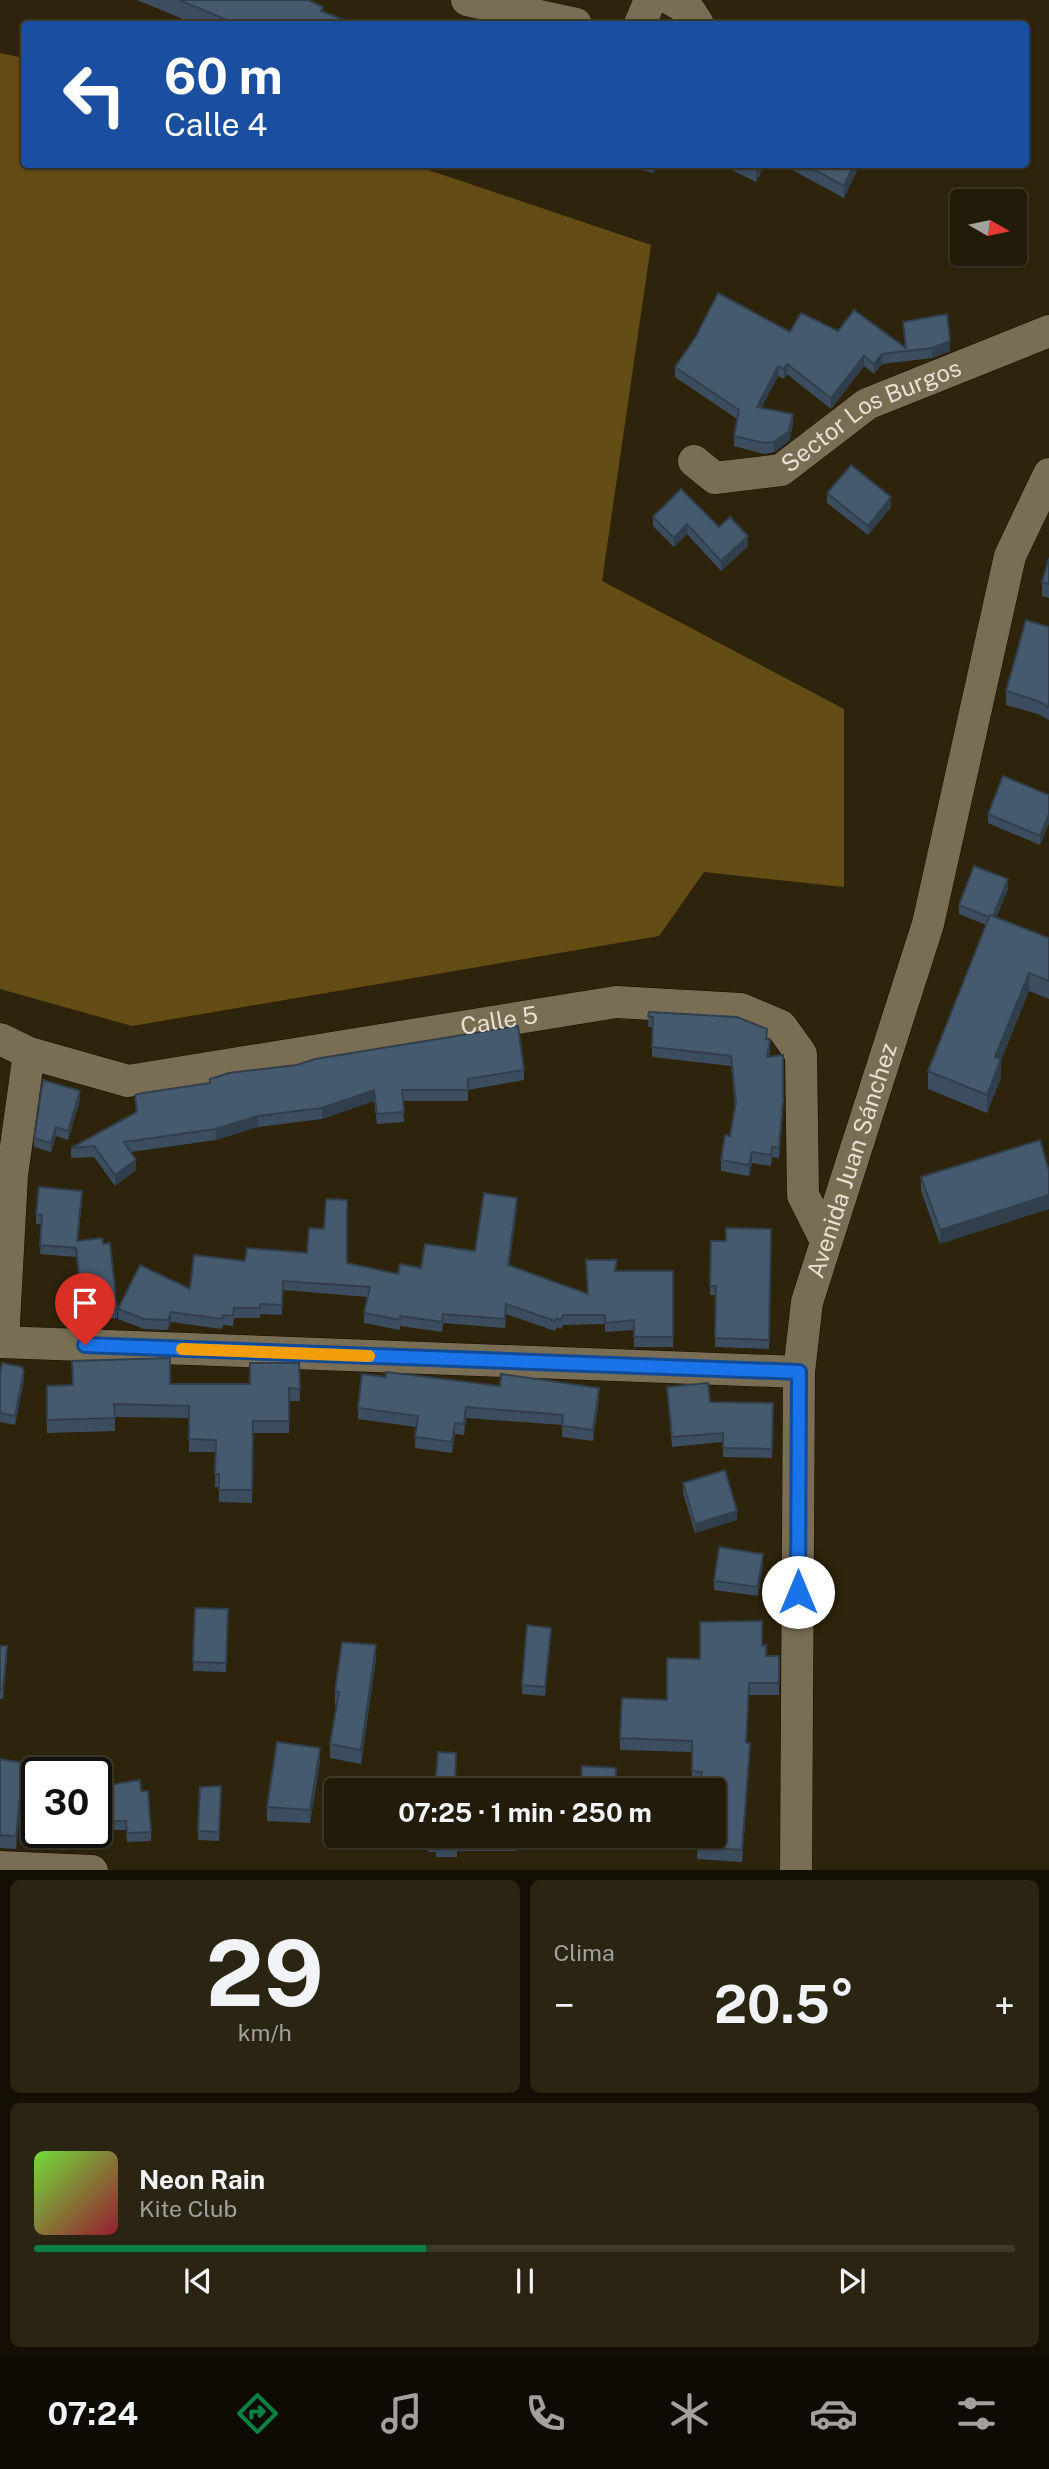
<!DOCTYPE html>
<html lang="es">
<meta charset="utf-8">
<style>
:root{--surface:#221b09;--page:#2a2412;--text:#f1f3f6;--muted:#a2a19c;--line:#3f392a;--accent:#0b8043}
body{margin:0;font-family:"Public Sans",sans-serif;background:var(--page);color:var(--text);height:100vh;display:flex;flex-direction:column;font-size:26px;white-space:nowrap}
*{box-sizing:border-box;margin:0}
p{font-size:23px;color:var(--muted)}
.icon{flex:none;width:38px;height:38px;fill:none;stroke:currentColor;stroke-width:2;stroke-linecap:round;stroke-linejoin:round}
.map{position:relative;height:1870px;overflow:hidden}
.details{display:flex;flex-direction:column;gap:10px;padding:10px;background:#130f05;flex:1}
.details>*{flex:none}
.guide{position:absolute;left:21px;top:21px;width:1008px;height:147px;border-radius:7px;box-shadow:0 2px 5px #0004,0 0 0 2px var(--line);background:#1a4fa0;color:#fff;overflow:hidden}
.needle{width:46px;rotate:99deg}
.tools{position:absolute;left:950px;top:189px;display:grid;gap:14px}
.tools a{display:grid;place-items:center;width:77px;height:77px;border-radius:7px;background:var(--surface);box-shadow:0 2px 5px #0004,0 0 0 2px var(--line);font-size:35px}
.speed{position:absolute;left:21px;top:1757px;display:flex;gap:14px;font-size:35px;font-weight:700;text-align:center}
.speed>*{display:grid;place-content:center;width:91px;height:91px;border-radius:50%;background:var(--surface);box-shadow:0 2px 5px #0004,0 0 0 2px var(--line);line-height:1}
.speed .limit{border:4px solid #111;border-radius:10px;background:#fff;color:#111}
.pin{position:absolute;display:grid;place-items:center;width:60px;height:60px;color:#fff;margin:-72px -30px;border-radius:50% 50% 50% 0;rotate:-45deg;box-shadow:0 0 7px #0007}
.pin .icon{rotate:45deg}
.me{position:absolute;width:77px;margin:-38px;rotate:0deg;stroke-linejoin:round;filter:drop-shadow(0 0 5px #0008)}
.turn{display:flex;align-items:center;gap:24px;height:147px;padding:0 28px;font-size:32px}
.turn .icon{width:91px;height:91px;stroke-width:2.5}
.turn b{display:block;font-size:49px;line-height:60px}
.big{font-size:52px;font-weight:700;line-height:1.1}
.details .card{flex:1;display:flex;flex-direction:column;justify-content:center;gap:10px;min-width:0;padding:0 24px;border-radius:10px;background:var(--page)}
.details .dial{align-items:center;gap:0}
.dial b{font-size:91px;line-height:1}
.song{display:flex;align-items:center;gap:21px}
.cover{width:84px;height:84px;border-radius:10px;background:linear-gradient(135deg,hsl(100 70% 55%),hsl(350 70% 35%))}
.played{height:7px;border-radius:4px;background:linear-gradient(90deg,var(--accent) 40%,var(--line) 40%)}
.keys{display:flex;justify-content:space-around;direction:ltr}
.heat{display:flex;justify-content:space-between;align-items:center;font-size:38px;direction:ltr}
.details .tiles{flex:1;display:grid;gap:10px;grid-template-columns:1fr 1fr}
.card:last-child{grid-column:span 2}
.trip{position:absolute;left:324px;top:1778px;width:402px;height:70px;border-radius:7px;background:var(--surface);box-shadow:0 2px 5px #0004,0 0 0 2px var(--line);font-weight:700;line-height:70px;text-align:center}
.tab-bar{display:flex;height:112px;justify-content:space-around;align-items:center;background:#0e0b04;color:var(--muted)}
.tab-bar .icon{width:49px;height:49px}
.tab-bar .on{color:var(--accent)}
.tab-bar b{font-size:32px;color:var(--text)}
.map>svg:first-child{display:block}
.forest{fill:#634d15}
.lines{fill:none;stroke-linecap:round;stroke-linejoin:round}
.minor-casing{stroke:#160c00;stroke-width:33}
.minor{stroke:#796d54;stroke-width:32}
.wall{fill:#3c4d5f}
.shaded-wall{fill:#313f4d}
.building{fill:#465a6e;stroke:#313f4d;stroke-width:2}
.route-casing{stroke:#114b97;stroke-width:18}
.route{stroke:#1a73e8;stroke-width:12}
.slow{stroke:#f59e0b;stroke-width:12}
.labels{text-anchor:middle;stroke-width:7;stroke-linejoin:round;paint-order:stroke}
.street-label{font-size:24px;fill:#e7e0d2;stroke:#2e240c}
</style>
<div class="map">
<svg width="1049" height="1871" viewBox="0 0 1049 1871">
<rect width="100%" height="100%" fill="#2e240c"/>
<!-- forest -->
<polygon class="forest" points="0,53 24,58 24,164 414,165 651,245 602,581 844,709 844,887 704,872 659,936 132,1026 0,989"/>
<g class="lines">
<!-- minor casing -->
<g class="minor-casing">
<g id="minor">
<polyline points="467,0 576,24"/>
<polyline points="672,0 689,10 698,24"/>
<polyline points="640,24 650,0"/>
<path id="s1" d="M 694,461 L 715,478 L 781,470 L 867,404 L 1049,331"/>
<path id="s2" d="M 0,1039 L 29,1053 L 128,1081 L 616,1002 L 741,1009 L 781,1026 L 801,1054 L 803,1195 L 825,1239"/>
<polyline points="0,1342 799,1372"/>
<polyline points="3,1342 12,1175 29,1053"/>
<polyline points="0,1867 92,1871"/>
<path id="s3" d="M 796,1871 L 799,1372 L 807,1302 L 928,924 L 1010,556 L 1049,474"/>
</g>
</g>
<!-- minor -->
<use href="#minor" class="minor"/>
</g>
<!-- wall -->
<g class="wall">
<polygon points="137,0 308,0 323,11 354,24 195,24"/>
<polygon points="616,164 656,164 654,173"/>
<polygon points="724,164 765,164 756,182 724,166"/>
<polygon points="781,164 860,164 844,198"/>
<polygon points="903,322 950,351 932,358 882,364 874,374 864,366 831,409 787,374 784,379 778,376 761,408 793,425 789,441 774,452 764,454 734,446 734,436 737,419 675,377 675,367 790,332 838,331 905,347"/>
<polygon points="827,493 891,507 868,535 827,503"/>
<polygon points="653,517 719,527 748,546 721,571 687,534 674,547 653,526"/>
<polygon points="1049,558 1049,598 1042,596 1042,582"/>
<polygon points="1049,627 1049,720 1038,714 1006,705 1006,691"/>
<polygon points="1049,795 1049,823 1040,845 988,823 988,814"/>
<polygon points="1008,889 996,918 1049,938 1049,999 1029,991 1001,1060 1001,1077 987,1113 928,1089 928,1071 986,925 959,914 959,905"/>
<polygon points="649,1012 767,1039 770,1050 769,1057 783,1112 779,1158 772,1157 771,1166 752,1163 749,1176 721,1171 721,1160 730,1136 735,1106 731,1066 652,1057 652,1027 648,1027"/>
<polygon points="524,1070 524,1080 468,1090 468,1101 403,1101 404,1122 377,1124 374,1101 322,1119 258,1127 216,1140 131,1152 136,1170 115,1186 94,1157 71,1158 71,1148 136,1112 135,1095 210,1083 210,1079"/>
<polygon points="80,1100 68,1140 56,1136 51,1152 34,1147 34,1138"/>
<polygon points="1049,1171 940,1244 921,1191 921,1177"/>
<polygon points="82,1200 78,1241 117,1309 117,1318 83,1322 76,1257 40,1254 42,1224 36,1224 36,1214"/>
<polygon points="517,1208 509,1266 587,1294 616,1271 673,1271 673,1347 634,1347 634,1330 605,1332 605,1324 563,1325 561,1329 557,1327 555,1331 506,1314 505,1328 443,1323 442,1332 400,1326 400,1330 364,1323 364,1313 367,1297 283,1290 282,1315 260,1314 260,1318 234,1318 233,1326 223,1325 222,1329 171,1322 168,1330 144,1329 118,1319 118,1309 190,1289 245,1261 347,1263 398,1274 421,1268 475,1251"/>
<polygon points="771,1229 769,1349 715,1347 716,1295 710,1295 711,1241 726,1241"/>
<polygon points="299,1363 300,1401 289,1401 289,1433 253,1433 252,1503 219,1502 219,1487 215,1487 216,1452 189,1452 189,1418 115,1417 115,1431 47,1433 47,1386 170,1384 250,1384"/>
<polygon points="0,1374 24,1380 15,1425 0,1422"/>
<polygon points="386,1377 500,1386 599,1399 593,1441 562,1437 562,1425 466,1418 464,1435 455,1434 452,1453 415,1448 416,1427 358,1419 358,1408"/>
<polygon points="667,1387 710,1402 773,1403 772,1458 723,1457 723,1442 672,1447"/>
<polygon points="683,1483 737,1520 695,1533 683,1493"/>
<polygon points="763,1563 758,1596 714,1590 714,1581"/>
<polygon points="195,1608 228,1609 226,1672 193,1671"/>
<polygon points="551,1637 545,1696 522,1694 522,1685"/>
<polygon points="0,1646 7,1655 3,1699 0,1699"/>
<polygon points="762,1646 766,1656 779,1656 779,1695 749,1695 747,1743 750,1754 742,1862 697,1859 701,1783 692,1783 692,1752 620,1750 620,1738 667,1700 700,1659"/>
<polygon points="376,1659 361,1764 330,1758 330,1744 337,1705 335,1705 335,1691"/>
<polygon points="0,1759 24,1775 16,1849 0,1848"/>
<polygon points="320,1762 310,1823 267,1821 267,1807"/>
<polygon points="96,1787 141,1791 151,1832 151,1841 127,1842 126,1830 96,1830"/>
<polygon points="221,1796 219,1841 198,1840 198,1831"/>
<polygon points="45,1832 87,1832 87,1842 45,1845"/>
<polygon points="427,1836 517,1836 517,1851 457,1851 457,1857 436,1857 436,1852 428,1852"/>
</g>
<!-- shaded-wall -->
<g class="shaded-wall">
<polygon points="759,164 765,164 756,182 756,169"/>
<polygon points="854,164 860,164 844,198 844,186"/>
<polygon points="950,341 950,351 932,358 932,348"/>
<polygon points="882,354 882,364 874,374 874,364"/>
<polygon points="864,356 864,366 831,409 831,398"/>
<polygon points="787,364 787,374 784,379 784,369"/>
<polygon points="778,366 778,376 757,417 757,407"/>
<polygon points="793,414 793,425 789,441 774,452 774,442"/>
<polygon points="891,497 891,507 868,535 868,526"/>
<polygon points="687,524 687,534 674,547 674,538"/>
<polygon points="748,536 748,546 721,571 721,561"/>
<polygon points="1049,814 1049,823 1040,845 1040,836"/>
<polygon points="1008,879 1008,889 992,927 992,918"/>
<polygon points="1029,973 1029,991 1001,1060 1001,1077 987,1113 987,1095 995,1057"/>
<polygon points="374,1090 374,1101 322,1119 322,1108"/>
<polygon points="80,1091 80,1100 68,1140 68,1131"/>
<polygon points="783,1101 783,1112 779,1158 779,1148"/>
<polygon points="258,1116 258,1127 216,1140 216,1129"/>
<polygon points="56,1127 56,1136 51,1152 51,1143"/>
<polygon points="752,1152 752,1163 749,1176 749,1165"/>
<polygon points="136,1160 136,1170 115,1186 115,1175"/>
<polygon points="1049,1195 1049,1209 940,1244 940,1230"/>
<polygon points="517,1198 517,1208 508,1275 508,1265"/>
<polygon points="171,1312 171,1322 168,1330 168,1320"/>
<polygon points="24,1371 24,1380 15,1425 15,1416"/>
<polygon points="599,1388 599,1399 593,1441 593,1430"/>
<polygon points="466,1407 466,1418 464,1435 464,1424"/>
<polygon points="455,1423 455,1434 452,1453 452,1442"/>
<polygon points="737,1511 737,1520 695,1533 695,1524"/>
<polygon points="763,1554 763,1563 758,1596 758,1587"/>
<polygon points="551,1628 551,1637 545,1696 545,1687"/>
<polygon points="376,1645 376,1659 361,1764 361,1750"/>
<polygon points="750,1743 750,1754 742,1862 742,1850"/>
<polygon points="320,1748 320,1762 310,1823 310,1810"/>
<polygon points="24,1763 24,1775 16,1849 16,1836"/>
</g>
<!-- building -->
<g class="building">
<polygon points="179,0 308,0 323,7 321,11 354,24 237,24"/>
<polygon points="746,164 759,164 756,169"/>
<polygon points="804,164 854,164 844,186"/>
<polygon points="718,293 790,332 801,313 838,331 854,310 906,348 903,322 947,314 950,341 932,348 882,354 874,364 864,356 831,398 787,364 784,369 778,366 757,407 793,414 789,431 774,442 764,443 734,436 739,410 675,367 695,338"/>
<polygon points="851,465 891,497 868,526 827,493"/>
<polygon points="681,489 719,527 730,517 748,536 721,561 687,524 674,538 653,517"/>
<polygon points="1049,558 1049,584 1042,582"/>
<polygon points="1026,620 1049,627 1049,707 1038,701 1006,691"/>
<polygon points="1003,776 1049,795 1049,814 1040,836 988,814"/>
<polygon points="974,866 1008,879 993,916 990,915 989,917 959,905"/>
<polygon points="990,915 1049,938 1049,981 1029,973 995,1057 1001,1059 987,1095 928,1071"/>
<polygon points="649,1012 737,1017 767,1029 766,1039 770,1040 767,1057 783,1055 783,1101 779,1148 772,1147 771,1155 752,1152 749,1165 721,1160 725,1135 730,1136 736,1103 731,1056 652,1047 653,1017 648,1016"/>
<polygon points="518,1026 524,1070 468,1079 468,1090 402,1090 404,1112 377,1114 374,1090 322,1108 258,1116 216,1129 124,1142 136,1160 115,1175 94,1146 71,1148 137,1112 135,1095 143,1093 210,1083 210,1079 229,1073 297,1065 315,1059"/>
<polygon points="43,1080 80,1091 68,1131 56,1127 51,1143 34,1138"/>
<polygon points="1040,1140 1049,1171 1049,1195 940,1230 921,1177"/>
<polygon points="39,1187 82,1191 77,1241 102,1238 103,1244 110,1243 117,1309 83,1312 76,1248 40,1245 42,1215 36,1214"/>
<polygon points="484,1193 517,1198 508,1265 588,1294 586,1260 617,1260 615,1271 673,1271 673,1337 634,1337 634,1320 605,1323 605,1315 563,1315 561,1320 557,1318 555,1321 506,1304 505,1319 443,1314 442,1322 400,1316 400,1320 364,1313 370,1287 283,1281 282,1305 260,1304 260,1308 234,1308 233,1316 223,1315 222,1319 171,1312 168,1320 144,1319 118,1309 140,1265 190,1289 194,1255 245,1261 247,1248 307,1253 309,1228 324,1229 326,1199 347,1200 347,1263 398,1274 400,1264 421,1268 425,1244 475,1251"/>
<polygon points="726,1228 771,1229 769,1340 715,1338 716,1286 710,1286 711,1241 726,1241"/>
<polygon points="170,1358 170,1384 250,1384 250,1363 299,1363 300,1389 289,1388 289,1421 253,1421 252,1490 219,1490 219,1474 215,1474 216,1440 189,1439 189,1406 114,1404 115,1418 47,1420 47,1386 73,1385 72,1361"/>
<polygon points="2,1363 22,1367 24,1371 15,1416 0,1413 0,1374"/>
<polygon points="386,1372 500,1386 501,1374 599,1388 593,1430 562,1426 563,1415 466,1407 464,1424 455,1423 452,1442 415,1437 418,1416 358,1408 362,1374 386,1377"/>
<polygon points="708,1383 710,1402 773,1403 772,1449 723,1448 723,1433 672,1437 667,1387"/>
<polygon points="725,1470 737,1511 695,1524 683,1483"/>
<polygon points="719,1547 763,1554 758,1587 714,1581"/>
<polygon points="195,1608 228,1609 226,1663 193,1662"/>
<polygon points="762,1621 762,1646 766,1645 766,1656 779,1656 779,1683 749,1683 746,1743 750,1743 742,1850 697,1847 698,1836 714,1836 714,1790 700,1790 702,1772 692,1771 692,1741 620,1738 622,1698 667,1700 667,1658 700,1659 700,1622"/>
<polygon points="527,1625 551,1628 545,1687 522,1685"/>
<polygon points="342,1642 376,1645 361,1750 330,1744 339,1692 335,1691"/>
<polygon points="0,1646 7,1646 3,1690 0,1690"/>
<polygon points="277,1742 320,1748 310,1810 267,1807"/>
<polygon points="438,1752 456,1753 455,1790 425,1790 425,1786 435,1786"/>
<polygon points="0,1759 24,1763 16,1836 0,1835"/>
<polygon points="582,1766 616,1768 615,1790 581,1790"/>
<polygon points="140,1780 141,1791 148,1791 151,1832 127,1833 126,1821 96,1821 96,1787"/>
<polygon points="221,1786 219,1832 198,1831 200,1787"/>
<polygon points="45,1832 87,1832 87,1833 45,1835"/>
<polygon points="428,1836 517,1836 517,1842 457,1841 457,1847 436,1848 436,1842 428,1842"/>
</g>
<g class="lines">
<!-- route casing -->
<g class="route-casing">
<polyline id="route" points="85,1345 799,1372 798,1592"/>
</g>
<!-- route -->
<use href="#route" class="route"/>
<!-- slow -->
<polyline class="slow" points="182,1349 369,1356"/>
</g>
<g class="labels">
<!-- street labels -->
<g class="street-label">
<text dy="8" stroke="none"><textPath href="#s1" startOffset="200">Sector Los Burgos</textPath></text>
<text dy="8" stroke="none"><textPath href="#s2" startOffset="511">Calle 5</textPath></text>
<text dy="8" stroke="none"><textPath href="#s3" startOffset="718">Avenida Juan Sánchez</textPath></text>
</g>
</g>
</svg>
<div class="tools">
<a><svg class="needle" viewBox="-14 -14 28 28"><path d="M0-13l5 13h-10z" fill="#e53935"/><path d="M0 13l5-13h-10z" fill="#a2a19c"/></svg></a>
</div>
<div class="speed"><div class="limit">30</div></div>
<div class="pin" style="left:85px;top:1345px;background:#d93025"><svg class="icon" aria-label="arrive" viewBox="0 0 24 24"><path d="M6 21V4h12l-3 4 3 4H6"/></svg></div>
<svg class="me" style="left:798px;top:1592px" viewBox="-20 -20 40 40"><circle r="19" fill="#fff"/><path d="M0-13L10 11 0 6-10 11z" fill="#1a73e8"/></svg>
<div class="trip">07:25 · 1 min · 250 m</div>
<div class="guide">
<div class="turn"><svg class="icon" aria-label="left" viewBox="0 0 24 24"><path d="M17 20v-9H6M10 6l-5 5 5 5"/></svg><div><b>60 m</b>Calle 4</div></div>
</div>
</div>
<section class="details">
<div class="tiles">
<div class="card dial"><b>29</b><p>km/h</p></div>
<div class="card"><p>Clima</p>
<div class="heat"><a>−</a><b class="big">20.5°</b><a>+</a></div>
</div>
<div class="card">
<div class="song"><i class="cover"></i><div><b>Neon Rain</b><p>Kite Club</p></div></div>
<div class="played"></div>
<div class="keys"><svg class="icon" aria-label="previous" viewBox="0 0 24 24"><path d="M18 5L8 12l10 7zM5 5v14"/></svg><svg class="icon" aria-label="pause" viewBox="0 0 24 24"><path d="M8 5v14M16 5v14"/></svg><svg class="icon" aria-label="next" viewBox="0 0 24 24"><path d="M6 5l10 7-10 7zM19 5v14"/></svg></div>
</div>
</div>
</section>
<nav class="tab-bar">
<b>07:24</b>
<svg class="icon on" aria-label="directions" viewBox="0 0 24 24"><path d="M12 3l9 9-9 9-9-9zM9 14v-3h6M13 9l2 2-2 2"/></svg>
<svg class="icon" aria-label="music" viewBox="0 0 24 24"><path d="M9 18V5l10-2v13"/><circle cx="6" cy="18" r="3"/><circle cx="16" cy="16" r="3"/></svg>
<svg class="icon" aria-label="phone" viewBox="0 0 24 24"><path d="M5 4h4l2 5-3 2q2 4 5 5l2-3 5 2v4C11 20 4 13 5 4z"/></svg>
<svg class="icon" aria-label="climate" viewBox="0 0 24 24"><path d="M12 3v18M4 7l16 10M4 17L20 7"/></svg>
<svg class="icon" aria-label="car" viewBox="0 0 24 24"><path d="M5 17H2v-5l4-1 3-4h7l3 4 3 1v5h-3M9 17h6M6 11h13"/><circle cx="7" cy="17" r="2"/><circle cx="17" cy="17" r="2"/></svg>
<svg class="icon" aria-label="filters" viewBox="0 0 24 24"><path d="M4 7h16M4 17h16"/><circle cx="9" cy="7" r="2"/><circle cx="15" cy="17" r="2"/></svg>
</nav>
